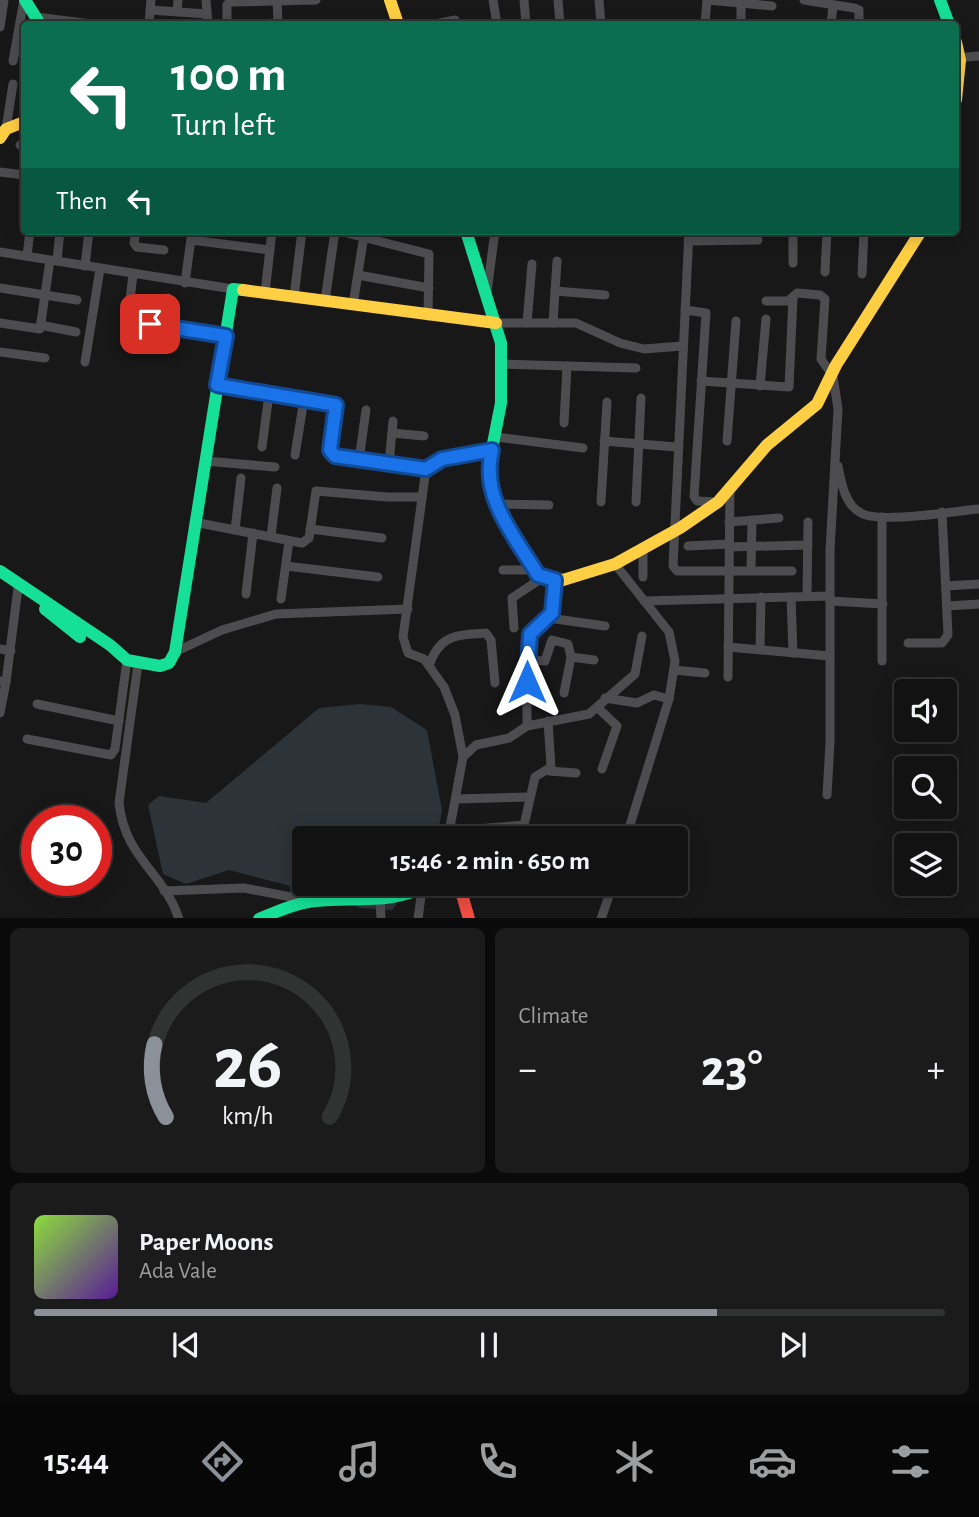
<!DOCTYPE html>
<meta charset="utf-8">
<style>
:root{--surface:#121212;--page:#1b1b1b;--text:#f1f3f6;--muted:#9c9e9f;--line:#313232;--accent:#8c9099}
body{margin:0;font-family:"Alegreya Sans",sans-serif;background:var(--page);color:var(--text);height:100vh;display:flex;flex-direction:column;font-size:26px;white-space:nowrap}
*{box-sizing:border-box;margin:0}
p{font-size:23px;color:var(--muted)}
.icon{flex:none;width:38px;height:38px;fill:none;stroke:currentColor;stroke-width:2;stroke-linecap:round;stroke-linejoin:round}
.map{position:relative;height:918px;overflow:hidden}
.side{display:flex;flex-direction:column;gap:10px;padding:10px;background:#0a0a0a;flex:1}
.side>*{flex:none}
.banner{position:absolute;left:21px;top:21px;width:938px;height:214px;border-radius:7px;box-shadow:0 4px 18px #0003,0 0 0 2px var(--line);background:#0b6e4f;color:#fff;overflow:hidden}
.tools{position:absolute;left:894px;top:679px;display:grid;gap:14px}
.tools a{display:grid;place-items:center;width:63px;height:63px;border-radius:7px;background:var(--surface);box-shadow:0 4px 18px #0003,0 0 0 2px var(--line);font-size:35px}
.speed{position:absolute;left:21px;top:805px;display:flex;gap:14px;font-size:35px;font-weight:700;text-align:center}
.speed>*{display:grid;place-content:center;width:91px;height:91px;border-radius:50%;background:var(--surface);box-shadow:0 4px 18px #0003,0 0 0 2px var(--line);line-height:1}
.speed .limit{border:10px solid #d22;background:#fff;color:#111}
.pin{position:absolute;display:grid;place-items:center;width:60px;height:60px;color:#fff;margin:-30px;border-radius:14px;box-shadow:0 4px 10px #0006}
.me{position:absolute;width:77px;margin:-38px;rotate:0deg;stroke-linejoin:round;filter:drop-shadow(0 0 5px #0008)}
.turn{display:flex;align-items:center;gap:24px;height:147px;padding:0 35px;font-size:32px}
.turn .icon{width:91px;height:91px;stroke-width:2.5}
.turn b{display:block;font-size:49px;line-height:60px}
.then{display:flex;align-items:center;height:66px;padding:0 35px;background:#0003;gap:14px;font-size:26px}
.big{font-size:52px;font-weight:700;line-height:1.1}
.side .card{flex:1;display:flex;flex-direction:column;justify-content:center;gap:10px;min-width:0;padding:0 24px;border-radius:10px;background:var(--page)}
.side .dial{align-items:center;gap:0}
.dial svg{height:182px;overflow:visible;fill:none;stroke:var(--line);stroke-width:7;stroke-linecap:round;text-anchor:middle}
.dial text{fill:var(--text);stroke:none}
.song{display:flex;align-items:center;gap:21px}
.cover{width:84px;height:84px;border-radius:10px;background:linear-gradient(135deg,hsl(90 70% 55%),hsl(270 70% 35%))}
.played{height:7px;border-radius:4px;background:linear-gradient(90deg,var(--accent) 75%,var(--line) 75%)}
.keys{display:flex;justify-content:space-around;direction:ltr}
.heat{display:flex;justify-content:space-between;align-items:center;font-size:38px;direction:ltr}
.side .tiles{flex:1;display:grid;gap:10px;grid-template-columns:1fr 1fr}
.card:last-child{grid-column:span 2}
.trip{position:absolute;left:292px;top:826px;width:396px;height:70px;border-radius:7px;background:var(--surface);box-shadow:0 4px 18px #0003,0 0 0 2px var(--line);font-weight:700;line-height:70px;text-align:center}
.tabs{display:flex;height:112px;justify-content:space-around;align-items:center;background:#070707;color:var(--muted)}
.tabs .icon{width:49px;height:49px}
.tabs .on{color:var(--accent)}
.tabs b{font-size:32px;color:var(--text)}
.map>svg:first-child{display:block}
.water{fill:#2c3339}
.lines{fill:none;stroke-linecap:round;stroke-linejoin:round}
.street{stroke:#4d4d50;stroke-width:9}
.fast{stroke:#16e098;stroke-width:12}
.slow{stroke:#ffcf43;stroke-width:12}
.jam{stroke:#f24e42;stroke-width:12}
.route-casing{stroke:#114b97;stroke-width:18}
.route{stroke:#1a73e8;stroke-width:12}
</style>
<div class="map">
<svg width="979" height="919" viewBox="0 0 979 919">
<rect width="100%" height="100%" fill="#181818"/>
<!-- water -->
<polygon class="water" points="360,704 391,707 427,730 442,810 437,838 304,838 304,884 413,884 392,910 360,908 339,899 229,870 186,884 163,874 148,805 159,796 206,803 319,708"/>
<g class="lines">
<!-- street -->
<g class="street">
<polyline points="206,0 208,24"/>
<polyline points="277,0 278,24"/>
<polyline points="493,0 497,24"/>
<polyline points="524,0 526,24"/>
<polyline points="558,0 560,24"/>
<polyline points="599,0 601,24"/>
<polyline points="708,0 772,6"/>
<polyline points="804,0 854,8 859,10 859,24"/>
<polyline points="741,3 741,24"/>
<polyline points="150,10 207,14"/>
<polyline points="177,12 178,0"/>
<polyline points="36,17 92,24"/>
<polyline points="149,24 151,0"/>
<polyline points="227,24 227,5 230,2 316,0"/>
<polyline points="257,24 278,23"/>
<polyline points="435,24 455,20"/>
<polyline points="705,24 707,0"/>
<polyline points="831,24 833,6"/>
<polyline points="0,27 4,0"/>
<polyline points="956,58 979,56"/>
<polyline points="13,61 24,0"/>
<polyline points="6,129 13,84"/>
<polyline points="20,145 24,146"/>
<polyline points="0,172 24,175"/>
<polyline points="136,231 134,243 137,247 164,250"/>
<polyline points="339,231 429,254 428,316"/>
<polyline points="689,231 673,566 677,571 792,571"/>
<polyline points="191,240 270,250"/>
<polyline points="688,241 758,240"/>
<polyline points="0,252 233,289"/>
<polyline points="27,256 30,231"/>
<polyline points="57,261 60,231"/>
<polyline points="793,263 793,231"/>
<polyline points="85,266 89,231"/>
<polyline points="825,272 827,231"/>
<polyline points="133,274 128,318 132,322 226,336"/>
<polyline points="862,274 864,231"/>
<polyline points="358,275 429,288"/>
<polyline points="185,283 192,231"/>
<polyline points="0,288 77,300"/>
<polyline points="555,291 605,295"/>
<polyline points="487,292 495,231"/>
<polyline points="265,293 272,231"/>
<polyline points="294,297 302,231"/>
<polyline points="325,301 335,231"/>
<polyline points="766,301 788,301 797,293 820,295 825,299 821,359 833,376 838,409 830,550 830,743 827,795"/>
<polyline points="353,305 364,235"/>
<polyline points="685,310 706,313 694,496 697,501 718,502"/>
<polyline points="0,323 40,329 50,260"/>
<polyline points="496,323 576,323 620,343 644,349 682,346"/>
<polyline points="527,323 532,264"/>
<polyline points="553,323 557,261"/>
<polyline points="40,325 76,332"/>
<polyline points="165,326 168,298"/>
<polyline points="0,352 45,358"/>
<polyline points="85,362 100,269"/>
<polyline points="502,364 636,368"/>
<polyline points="701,381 789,387 793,297"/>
<polyline points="217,385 332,403 337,409 330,450 332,455 426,469 403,637 408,653 424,659 444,687 455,715 463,757 448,838"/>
<polyline points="760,386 766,319"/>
<polyline points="564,423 567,366"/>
<polyline points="392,433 424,436"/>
<polyline points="496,437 583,448"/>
<polyline points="604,441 676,447"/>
<polyline points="727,441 736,321"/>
<polyline points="262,447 269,394"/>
<polyline points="295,455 304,399"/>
<polyline points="359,460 366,410"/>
<polyline points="205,461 275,467"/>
<polyline points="389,464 393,421"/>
<path d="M 838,466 C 841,482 845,505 861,513 C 879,524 955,511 979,509"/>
<polyline points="426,469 442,459 492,450"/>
<polyline points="601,502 607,402"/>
<polyline points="636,502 641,398"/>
<polyline points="496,504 549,505"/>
<polyline points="194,522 302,543 309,538 316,491 387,497 422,497"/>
<polyline points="729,522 779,518"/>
<polyline points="310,529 382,538"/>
<polyline points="235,530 241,478"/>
<polyline points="271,536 277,488"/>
<polyline points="688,546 729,544"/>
<polyline points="729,547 808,545"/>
<polyline points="615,564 669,632 675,661 669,699 626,838"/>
<polyline points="286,566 378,577"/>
<polyline points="503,570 535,570"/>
<polyline points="751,570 752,520"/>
<polyline points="643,577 643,549"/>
<polyline points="946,586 979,584"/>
<polyline points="246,594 253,533"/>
<polyline points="807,596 808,522"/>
<polyline points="791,597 793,653"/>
<polyline points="281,599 289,541"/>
<polyline points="644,601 830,596"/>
<polyline points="830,601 883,604"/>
<polyline points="947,606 979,604"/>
<polyline points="549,618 605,626"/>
<polyline points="514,628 512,598 536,582 540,576"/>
<polyline points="908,643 942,643 948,635 942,512"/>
<polyline points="728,647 830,656"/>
<polyline points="0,649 11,651"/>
<polyline points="760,650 761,597"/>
<polyline points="175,652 222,630 276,614 408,609"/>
<polyline points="527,660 545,661 552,640 568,644 571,657 594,660"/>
<polyline points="882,661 882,517"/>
<path d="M 138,664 L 119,803 C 125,859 164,872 179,919"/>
<path d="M 429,666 C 439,635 456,635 486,633 L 491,640 L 495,683"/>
<polyline points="674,670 705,673"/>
<polyline points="728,677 730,488"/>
<polyline points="0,681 6,682 18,588"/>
<polyline points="564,693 571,657"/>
<polyline points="605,698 637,703 654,695 669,699"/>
<polyline points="37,704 119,721"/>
<polyline points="598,708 617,726 602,769"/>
<polyline points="0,713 6,682"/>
<polyline points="527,726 527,645 530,634 552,613 555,580"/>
<polyline points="27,739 111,755 115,749 127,660"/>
<polyline points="463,757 476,745 509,738 527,726 589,714 635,674 642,636"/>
<polyline points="549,771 576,773"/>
<polyline points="456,799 530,797"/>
<polyline points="451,831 524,825 535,777 551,767 548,721"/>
<polyline points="164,891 244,888 312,901"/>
<polyline points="380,897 381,919"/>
<polyline points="418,919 422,889"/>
<polyline points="601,919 613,884"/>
</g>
<!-- fast -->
<g class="fast">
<polyline points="25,0 40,24"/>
<polyline points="940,0 949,24"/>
<polyline points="466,231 501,343 501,403 490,459 491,492 525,553"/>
<polyline points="0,571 110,645 127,660 160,666 169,663 175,652 233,289 243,290"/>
<polyline points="45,609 80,637"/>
<path d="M 259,919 C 278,911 296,903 316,901 C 355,897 394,905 429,884"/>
</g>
<!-- slow -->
<g class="slow">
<polyline points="390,0 398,24"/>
<polyline points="956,42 960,60 956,100"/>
<polyline points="0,138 6,129 24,122"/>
<polyline points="243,290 496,323"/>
<polyline points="525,553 538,575 563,580 615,564 680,528 718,502 767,445 817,404 836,365 921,231"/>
</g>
<!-- jam -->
<polyline class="jam" points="459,884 469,919"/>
</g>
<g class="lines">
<!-- route casing -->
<g class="route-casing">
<path id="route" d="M 150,324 L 226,336 L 217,385 L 336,405 L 330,450 L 335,456 L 426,469 L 442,459 L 492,450 C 480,498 515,536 538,575 L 555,580 L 552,613 L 530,634 L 527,682"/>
</g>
<!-- route -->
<use href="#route" class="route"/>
</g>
</svg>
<div class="tools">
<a><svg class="icon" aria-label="sound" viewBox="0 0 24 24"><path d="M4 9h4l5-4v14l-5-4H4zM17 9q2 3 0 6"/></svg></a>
<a><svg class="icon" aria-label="search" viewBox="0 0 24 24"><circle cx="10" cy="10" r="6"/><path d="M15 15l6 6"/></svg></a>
<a><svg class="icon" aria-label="layers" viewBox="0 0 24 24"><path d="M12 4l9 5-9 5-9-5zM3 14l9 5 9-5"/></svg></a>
</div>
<div class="speed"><div class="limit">30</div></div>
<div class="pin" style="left:150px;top:324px;background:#d93025"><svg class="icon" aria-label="arrive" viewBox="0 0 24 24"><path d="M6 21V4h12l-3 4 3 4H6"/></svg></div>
<svg class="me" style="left:527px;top:682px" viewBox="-20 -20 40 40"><path d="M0-17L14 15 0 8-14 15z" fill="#1a73e8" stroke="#fff" stroke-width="4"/></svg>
<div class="trip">15:46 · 2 min · 650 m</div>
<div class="banner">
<div class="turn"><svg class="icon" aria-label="left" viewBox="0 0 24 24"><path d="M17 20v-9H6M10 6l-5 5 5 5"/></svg><div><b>100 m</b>Turn left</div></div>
<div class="then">Then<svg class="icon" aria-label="left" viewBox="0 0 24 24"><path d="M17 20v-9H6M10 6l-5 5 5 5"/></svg></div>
</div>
</div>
<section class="side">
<div class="tiles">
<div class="card dial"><svg viewBox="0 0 100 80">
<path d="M14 69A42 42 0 1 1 86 69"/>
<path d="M14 69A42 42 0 0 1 9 37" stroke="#8c9099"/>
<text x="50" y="56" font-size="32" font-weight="700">26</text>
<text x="50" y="72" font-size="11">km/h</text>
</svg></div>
<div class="card"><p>Climate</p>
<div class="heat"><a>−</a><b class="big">23°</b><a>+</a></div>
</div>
<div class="card">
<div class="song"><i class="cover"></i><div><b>Paper Moons</b><p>Ada Vale</p></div></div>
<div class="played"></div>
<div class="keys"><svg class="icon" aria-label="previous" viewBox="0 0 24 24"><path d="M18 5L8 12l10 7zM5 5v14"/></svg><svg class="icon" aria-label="pause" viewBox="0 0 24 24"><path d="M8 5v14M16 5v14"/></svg><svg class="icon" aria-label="next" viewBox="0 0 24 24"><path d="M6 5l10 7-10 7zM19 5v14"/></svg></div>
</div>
</div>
</section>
<nav class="tabs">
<b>15:44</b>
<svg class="icon on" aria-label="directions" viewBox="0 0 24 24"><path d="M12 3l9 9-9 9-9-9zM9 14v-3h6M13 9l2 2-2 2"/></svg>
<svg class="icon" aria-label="music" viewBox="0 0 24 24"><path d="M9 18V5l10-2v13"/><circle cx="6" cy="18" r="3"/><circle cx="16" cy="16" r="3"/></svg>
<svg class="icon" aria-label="phone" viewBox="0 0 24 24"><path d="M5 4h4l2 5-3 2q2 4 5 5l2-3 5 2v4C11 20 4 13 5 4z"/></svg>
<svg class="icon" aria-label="climate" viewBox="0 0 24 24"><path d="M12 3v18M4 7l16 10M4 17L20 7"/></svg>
<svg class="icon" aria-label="car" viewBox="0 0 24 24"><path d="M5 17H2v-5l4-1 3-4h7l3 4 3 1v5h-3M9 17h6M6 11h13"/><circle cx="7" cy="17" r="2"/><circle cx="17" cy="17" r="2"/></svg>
<svg class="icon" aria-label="filters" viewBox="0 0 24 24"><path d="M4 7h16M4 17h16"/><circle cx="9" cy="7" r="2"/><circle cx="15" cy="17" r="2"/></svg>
</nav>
